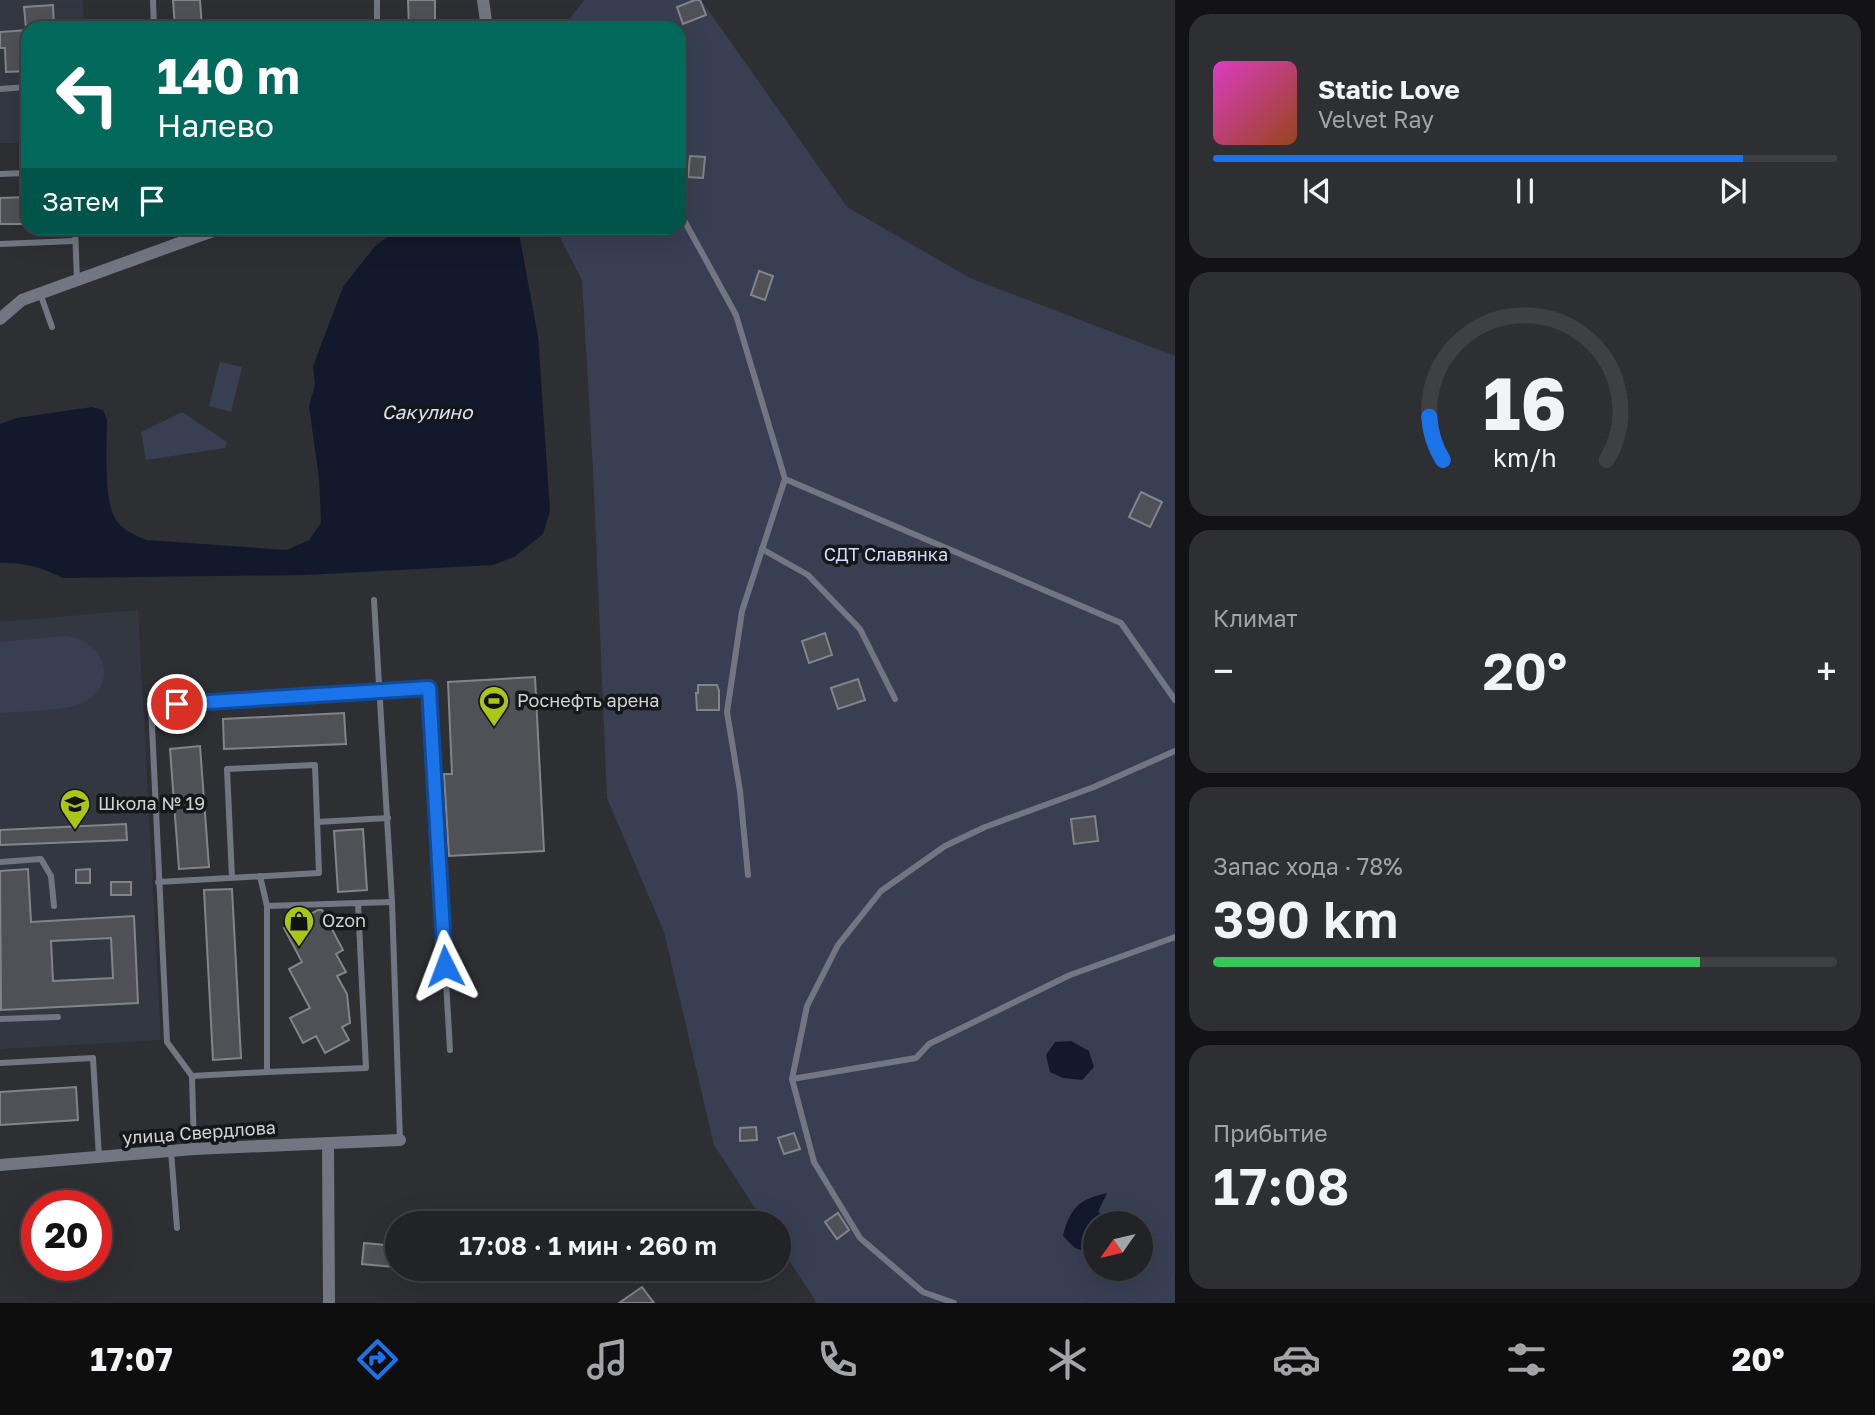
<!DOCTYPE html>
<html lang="ru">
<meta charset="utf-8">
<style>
:root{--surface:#222326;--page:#2e2f32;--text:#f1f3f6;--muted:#a2a4a7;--line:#3f4043;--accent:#1a73e8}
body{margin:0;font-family:"Golos Text",sans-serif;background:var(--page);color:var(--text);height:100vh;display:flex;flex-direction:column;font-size:26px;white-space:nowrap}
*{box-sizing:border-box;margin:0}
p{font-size:23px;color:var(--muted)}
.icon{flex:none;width:38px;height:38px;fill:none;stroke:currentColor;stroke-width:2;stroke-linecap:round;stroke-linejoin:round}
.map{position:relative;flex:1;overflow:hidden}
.drawer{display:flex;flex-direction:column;gap:14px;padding:14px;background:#131315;width:700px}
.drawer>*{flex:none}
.banner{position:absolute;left:21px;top:21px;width:665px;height:214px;border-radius:21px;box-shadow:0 7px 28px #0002,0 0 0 2px var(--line);background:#00695c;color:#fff;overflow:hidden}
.needle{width:46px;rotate:236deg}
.fabs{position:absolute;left:1083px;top:1211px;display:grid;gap:14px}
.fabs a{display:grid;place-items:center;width:70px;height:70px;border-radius:50%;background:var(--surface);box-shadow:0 7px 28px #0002,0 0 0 2px var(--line);font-size:35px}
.speed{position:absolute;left:21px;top:1190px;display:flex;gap:14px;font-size:35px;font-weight:700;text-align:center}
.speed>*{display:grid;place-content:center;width:91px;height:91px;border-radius:50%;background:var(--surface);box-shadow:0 7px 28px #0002,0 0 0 2px var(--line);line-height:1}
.speed .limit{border:10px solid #d22;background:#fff;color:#111}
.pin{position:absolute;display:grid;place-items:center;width:60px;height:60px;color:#fff;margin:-30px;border:4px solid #fff;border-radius:50%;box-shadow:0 2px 7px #0007}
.me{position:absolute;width:77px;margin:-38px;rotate:357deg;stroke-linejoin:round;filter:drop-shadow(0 0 5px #0008)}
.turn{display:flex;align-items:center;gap:24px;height:147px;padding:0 21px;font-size:32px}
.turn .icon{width:91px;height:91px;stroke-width:2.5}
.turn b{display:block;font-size:49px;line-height:60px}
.then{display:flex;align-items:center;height:66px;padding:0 21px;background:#0003;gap:14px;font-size:26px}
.big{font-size:52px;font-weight:600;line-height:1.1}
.drawer .tile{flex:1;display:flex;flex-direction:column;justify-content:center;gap:10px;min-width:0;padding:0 24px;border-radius:21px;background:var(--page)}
.drawer .dial{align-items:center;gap:0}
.dial svg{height:182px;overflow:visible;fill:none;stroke:var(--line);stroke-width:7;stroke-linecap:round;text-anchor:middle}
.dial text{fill:var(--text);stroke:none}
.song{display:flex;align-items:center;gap:21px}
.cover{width:84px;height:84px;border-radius:10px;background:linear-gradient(135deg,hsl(310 70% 55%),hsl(20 70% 35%))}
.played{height:7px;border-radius:4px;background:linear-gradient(90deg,var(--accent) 85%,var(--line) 85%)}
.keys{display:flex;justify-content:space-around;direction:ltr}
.heat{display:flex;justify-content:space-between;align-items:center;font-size:38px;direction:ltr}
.charge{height:10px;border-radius:5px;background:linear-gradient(90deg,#34c759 78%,var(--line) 0)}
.trip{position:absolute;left:385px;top:1211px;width:406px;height:70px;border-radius:35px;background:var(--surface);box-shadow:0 7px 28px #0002,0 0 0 2px var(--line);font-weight:600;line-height:70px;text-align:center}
.dock{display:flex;height:112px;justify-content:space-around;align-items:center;background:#0e0e0f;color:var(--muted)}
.dock .icon{width:49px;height:49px}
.dock .current{color:var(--accent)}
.dock b{font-size:32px;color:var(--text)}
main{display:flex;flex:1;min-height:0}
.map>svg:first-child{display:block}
.built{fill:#333741}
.green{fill:#383f53;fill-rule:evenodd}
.water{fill:#13192d}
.building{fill:#4f5156;stroke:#828489;stroke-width:2;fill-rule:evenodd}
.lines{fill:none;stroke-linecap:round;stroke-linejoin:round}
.service{stroke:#727682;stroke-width:6}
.minor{stroke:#727682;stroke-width:12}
.route-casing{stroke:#114b97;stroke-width:18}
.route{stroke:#1a73e8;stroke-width:12}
.labels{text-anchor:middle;stroke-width:7;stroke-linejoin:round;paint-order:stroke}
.park-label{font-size:18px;fill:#d2ddfa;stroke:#161719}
.poi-label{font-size:18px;fill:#d1d2d5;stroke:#161719;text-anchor:start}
.street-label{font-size:18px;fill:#d1d2d5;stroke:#161719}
.water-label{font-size:19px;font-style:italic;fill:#dae2f6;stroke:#161719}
</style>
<main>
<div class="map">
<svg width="1175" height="1303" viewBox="0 0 1175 1303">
<rect width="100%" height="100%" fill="#2d2f33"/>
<!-- built -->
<g class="built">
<polygon points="0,0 82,0 85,28 28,28 28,143 0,143"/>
<polygon points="138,610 161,1040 0,1049 0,622"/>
</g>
<!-- green -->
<g class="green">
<path d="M 584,0 L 701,0 L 847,207 L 970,278 L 1175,356 L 1175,1303 L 817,1303 L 779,1245 L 779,1223 L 765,1223 L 714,1145 L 664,932 L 607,798 L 593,469 L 582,280 L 555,228 L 679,228 L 679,28 L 563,28 ZM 1096,1223 L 1141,1223 L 1141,1269 L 1096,1269 Z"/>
<polygon points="220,362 242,367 231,412 209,406"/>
<polygon points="182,412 227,442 225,448 146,460 141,432"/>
<path d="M 64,636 C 102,637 121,682 85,702 C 70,711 20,711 0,713 L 0,642 Z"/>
</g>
<!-- water -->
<g class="water">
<path d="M 400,228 L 518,228 L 538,336 L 550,511 L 543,534 L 514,557 L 493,565 L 305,575 L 63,578 C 42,567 24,562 0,563 L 0,424 L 17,418 L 92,407 L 103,410 L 107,419 C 107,443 104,494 113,514 C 119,529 134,535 147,540 L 287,550 L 309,540 L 321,523 L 319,478 L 309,406 L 315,385 L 313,366 L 343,287 L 375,246 Z"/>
<polygon points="1071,1041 1089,1051 1094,1067 1082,1080 1063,1078 1050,1072 1046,1055 1055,1042"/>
<path d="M 1107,1193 L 1098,1212 L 1119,1223 L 1096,1223 L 1095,1250 L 1090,1253 L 1075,1248 L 1063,1236 C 1070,1207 1080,1199 1107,1193 Z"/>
</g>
<!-- building -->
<g class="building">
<polygon points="173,0 200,0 202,28 175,28"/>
<polygon points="408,0 435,0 435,28 409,28"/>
<polygon points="695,0 700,0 706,15 683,24 677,7"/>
<polygon points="53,5 54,28 26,28 24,7"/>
<polygon points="28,30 28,71 6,72 5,48 0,48 0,32"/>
<polygon points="690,156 705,157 703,178 688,177"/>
<polygon points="28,197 28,224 0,224 0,198"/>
<polygon points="759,271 773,276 765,300 751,295"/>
<polygon points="1141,492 1162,502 1150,527 1129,517"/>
<polygon points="825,633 832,655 809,663 802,641"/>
<polygon points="535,677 544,851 449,856 444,774 452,774 448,682"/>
<polygon points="858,679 865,700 838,709 831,688"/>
<polygon points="698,685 717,685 719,691 719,710 697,710 696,693 698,693"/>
<polygon points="344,713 346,744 224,749 223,719"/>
<polygon points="200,746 209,867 179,869 170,749"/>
<polygon points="1095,816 1098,841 1074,844 1071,819"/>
<polygon points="126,824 127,840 0,845 0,830"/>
<polygon points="363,829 367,890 338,892 334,831"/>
<path d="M 28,869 L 31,922 L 134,916 L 138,1003 L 1,1010 L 0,871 ZM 111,938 L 113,978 L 53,981 L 51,941 Z"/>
<polygon points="90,869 90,883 76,883 76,870"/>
<rect x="111" y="882" width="20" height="13"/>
<polygon points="232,889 241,1058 213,1060 204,890"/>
<polygon points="318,910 322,910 343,950 336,954 346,972 337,976 347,994 350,1023 342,1027 349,1040 325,1053 316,1036 303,1043 290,1018 310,1008 289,969 302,962 284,928"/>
<polygon points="76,1087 78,1120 0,1125 0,1092"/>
<polygon points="756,1127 757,1140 740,1141 740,1128"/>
<polygon points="794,1133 800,1149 784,1154 778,1138"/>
<polygon points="838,1213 849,1230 837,1239 825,1222"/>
<polygon points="364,1243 396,1246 394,1267 362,1264"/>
<polygon points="642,1287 654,1303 619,1303"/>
</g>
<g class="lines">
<!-- service -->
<g class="service">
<polyline points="153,0 154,28"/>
<polyline points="377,0 377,28"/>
<polyline points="0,89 28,87"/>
<polyline points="0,174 28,173"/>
<polyline points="679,211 736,315 785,479 1121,623 1175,700"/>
<polyline points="75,228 77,280"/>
<polyline points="191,228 192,238"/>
<polyline points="0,244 75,241"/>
<polyline points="40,293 52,327"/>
<polyline points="762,549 808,575 860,629 895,699"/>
<polyline points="374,600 392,902 400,1140"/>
<polyline points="317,822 388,818"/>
<polyline points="0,862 41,859 51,876 54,906"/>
<polyline points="748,875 740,791 727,712 742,611 785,479"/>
<polyline points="158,882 319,873 315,765 227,769 232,878"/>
<polyline points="358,903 392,902"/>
<polyline points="0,1019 58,1017"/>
<polyline points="0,1063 93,1058 99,1157"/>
<polyline points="267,1072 366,1068 358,903 267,906"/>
<polyline points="192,1076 167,1042 151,705 429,688 450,1050"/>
<polyline points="792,1079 916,1058 929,1044 1070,975 1175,937"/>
<polyline points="194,1148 192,1076 267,1072 267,906 260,876"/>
<polyline points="171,1151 177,1228"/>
<polyline points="954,1303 923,1292 860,1238 814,1162 792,1079 807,1006 838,945 881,891 945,846 985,827 1094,787 1175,751"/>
</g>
<!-- minor -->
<g class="minor">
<polyline points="483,0 487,28"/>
<polyline points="0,319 22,300 221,228"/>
<polyline points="328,1143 329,1303"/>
<polyline points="0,1165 194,1149 400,1140"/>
</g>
</g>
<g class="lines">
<!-- route casing -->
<g class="route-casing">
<polyline id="route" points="177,704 429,688 445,966"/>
</g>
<!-- route -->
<use href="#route" class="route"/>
</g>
<!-- icons -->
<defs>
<g id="stadium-pin" transform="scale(1.575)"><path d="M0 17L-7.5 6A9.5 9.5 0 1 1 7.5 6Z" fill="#aac717" stroke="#161719"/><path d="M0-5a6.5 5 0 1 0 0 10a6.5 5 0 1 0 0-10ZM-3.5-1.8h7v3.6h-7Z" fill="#111"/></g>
<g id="school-pin" transform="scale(1.575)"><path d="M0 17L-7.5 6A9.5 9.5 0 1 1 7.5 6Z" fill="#aac717" stroke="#161719"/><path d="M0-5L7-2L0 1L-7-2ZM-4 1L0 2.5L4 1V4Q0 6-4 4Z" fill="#111"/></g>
<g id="shop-pin" transform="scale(1.575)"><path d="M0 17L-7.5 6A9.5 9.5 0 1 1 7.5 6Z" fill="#aac717" stroke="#161719"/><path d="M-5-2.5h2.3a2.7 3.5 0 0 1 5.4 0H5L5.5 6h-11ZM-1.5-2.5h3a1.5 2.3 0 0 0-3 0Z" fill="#111"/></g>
</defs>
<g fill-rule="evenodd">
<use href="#stadium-pin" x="494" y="701"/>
<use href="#school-pin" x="75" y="804"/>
<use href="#shop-pin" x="299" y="921"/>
</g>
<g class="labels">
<!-- park labels -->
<g class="park-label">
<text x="886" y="561">СДТ Славянка</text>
</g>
<!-- poi labels -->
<g class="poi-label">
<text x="517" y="707">Роснефть арена</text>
<text x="98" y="810">Школа № 19</text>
<text x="322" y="927">Ozon</text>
</g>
<!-- street labels -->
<g class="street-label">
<text transform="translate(199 1133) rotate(-4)" y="6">улица Свердлова</text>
</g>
<!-- water labels -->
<g class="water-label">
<text x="427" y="419">Сакулино</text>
</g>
</g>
</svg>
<div class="fabs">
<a><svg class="needle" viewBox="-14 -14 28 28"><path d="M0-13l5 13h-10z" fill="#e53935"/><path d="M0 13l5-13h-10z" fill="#a2a4a7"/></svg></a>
</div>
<div class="speed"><div class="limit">20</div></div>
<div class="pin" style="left:177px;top:704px;background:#d93025"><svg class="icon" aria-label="arrive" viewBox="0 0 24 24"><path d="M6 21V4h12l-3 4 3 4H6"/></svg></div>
<svg class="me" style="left:445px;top:966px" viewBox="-20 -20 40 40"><path d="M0-17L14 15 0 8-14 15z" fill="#1a73e8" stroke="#fff" stroke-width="4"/></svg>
<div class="trip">17:08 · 1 мин · 260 m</div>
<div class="banner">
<div class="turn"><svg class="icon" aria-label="left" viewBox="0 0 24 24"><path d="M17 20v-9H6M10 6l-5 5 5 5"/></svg><div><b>140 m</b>Налево</div></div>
<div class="then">Затем<svg class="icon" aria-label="arrive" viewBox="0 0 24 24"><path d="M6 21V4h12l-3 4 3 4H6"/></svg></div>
</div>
</div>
<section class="drawer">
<div class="tile">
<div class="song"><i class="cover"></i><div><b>Static Love</b><p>Velvet Ray</p></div></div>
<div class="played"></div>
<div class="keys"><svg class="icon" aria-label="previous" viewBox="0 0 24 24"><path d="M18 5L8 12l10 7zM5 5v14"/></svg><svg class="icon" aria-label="pause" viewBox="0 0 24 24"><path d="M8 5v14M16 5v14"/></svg><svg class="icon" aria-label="next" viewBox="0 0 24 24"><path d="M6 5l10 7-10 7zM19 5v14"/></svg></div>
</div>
<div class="tile dial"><svg viewBox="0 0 100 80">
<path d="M14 69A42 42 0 1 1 86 69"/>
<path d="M14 69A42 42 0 0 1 8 50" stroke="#1a73e8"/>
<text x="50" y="56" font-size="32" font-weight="700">16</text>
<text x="50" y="72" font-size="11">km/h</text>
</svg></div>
<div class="tile"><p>Климат</p>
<div class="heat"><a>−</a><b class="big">20°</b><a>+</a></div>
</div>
<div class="tile"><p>Запас хода · 78%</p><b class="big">390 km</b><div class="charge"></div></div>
<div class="tile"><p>Прибытие</p><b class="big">17:08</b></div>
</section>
</main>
<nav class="dock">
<b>17:07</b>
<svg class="icon current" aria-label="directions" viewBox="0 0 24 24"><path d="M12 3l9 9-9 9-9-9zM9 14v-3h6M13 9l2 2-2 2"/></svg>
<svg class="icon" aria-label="music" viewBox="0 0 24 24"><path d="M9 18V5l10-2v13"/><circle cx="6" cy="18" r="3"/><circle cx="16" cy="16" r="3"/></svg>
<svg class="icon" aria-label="phone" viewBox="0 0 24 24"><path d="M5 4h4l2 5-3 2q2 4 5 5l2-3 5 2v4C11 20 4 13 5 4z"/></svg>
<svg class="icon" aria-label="climate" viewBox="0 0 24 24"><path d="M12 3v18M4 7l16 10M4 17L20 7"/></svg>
<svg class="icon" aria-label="car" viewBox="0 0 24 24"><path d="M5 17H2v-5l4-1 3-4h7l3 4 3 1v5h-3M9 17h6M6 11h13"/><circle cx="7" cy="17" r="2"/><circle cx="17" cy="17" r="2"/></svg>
<svg class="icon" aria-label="filters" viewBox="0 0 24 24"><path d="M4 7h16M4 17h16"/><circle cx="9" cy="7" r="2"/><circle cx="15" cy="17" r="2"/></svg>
<b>20°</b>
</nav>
